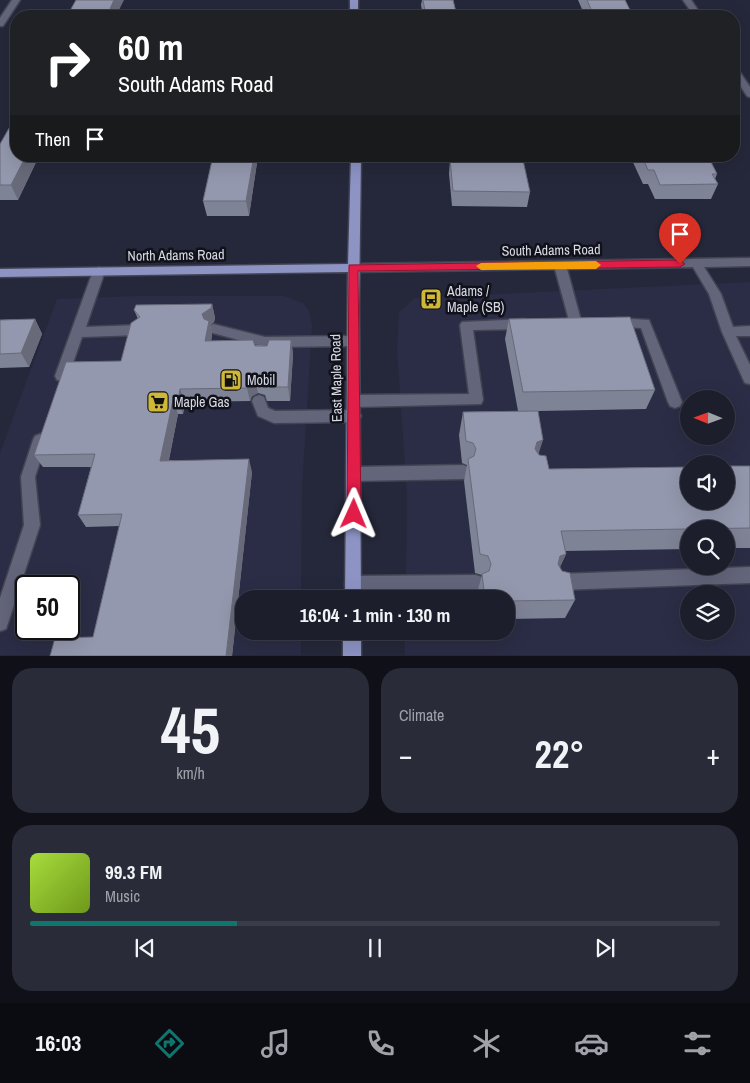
<!DOCTYPE html>
<meta charset="utf-8">
<style>
:root{--surface:#1c1e2c;--page:#292b38;--text:#f1f3f6;--muted:#a0a2a9;--line:#3a3c48;--accent:#0f766e}
body{margin:0;font-family:"Archivo Narrow",sans-serif;background:var(--page);color:var(--text);height:100vh;display:flex;flex-direction:column;font-size:19px;white-space:nowrap}
*{box-sizing:border-box;margin:0}
p{font-size:16px;color:var(--muted)}
.icon{flex:none;width:28px;height:28px;fill:none;stroke:currentColor;stroke-width:2;stroke-linecap:round;stroke-linejoin:round}
.map{position:relative;height:656px;overflow:hidden}
.drawer{display:flex;flex-direction:column;gap:12px;padding:12px;background:#0f1018;flex:1}
.drawer>*{flex:none}
.banner{position:absolute;left:10px;top:10px;width:730px;height:152px;border-radius:20px;box-shadow:0 5px 20px #0002,0 0 0 1px var(--line);background:#202124;color:#fff;overflow:hidden}
.needle{width:32px;rotate:271deg}
.fabs{position:absolute;left:680px;top:390px;display:grid;gap:10px}
.fabs a{display:grid;place-items:center;width:55px;height:55px;border-radius:50%;background:var(--surface);box-shadow:0 5px 20px #0002,0 0 0 1px var(--line);font-size:25px}
.speed{position:absolute;left:15px;top:575px;display:flex;gap:10px;font-size:25px;font-weight:700;text-align:center}
.speed>*{display:grid;place-content:center;width:65px;height:65px;border-radius:50%;background:var(--surface);box-shadow:0 5px 20px #0002,0 0 0 1px var(--line);line-height:1}
.speed .limit{border:2px solid #111;border-radius:8px;background:#fff;color:#111}
.pin{position:absolute;display:grid;place-items:center;width:42px;height:42px;color:#fff;margin:-51px -21px;border-radius:50% 50% 50% 0;rotate:-45deg;box-shadow:0 0 5px #0007}
.pin .icon{rotate:45deg}
.me{position:absolute;width:55px;margin:-28px;rotate:1deg;stroke-linejoin:round;filter:drop-shadow(0 0 4px #0008)}
.turn{display:flex;align-items:center;gap:18px;height:105px;padding:0 25px;font-size:22px}
.turn .icon{width:65px;height:65px;stroke-width:2.5}
.turn b{display:block;font-size:35px;line-height:42px}
.then{display:flex;align-items:center;height:48px;padding:0 25px;background:#0003;gap:10px;font-size:19px}
.big{font-size:38px;font-weight:700;line-height:1.1}
.drawer .tile{flex:1;display:flex;flex-direction:column;justify-content:center;gap:8px;min-width:0;padding:0 18px;border-radius:20px;background:var(--page)}
.drawer .dial{align-items:center;gap:0}
.dial b{font-size:65px;line-height:1}
.song{display:flex;align-items:center;gap:15px}
.cover{width:60px;height:60px;border-radius:8px;background:linear-gradient(135deg,hsl(80 70% 55%),hsl(80 70% 35%))}
.played{height:5px;border-radius:2px;background:linear-gradient(90deg,var(--accent) 30%,var(--line) 30%)}
.keys{display:flex;justify-content:space-around;direction:ltr}
.heat{display:flex;justify-content:space-between;align-items:center;font-size:28px;direction:ltr}
.drawer .tiles{flex:1;display:grid;gap:12px;grid-template-columns:1fr 1fr}
.tile:last-child{grid-column:span 2}
.trip{position:absolute;left:235px;top:590px;width:280px;height:50px;border-radius:20px;background:var(--surface);box-shadow:0 5px 20px #0002,0 0 0 1px var(--line);font-weight:700;line-height:50px;text-align:center}
.tabs{display:flex;height:80px;justify-content:space-around;align-items:center;background:#0b0c12;color:var(--muted)}
.tabs .icon{width:35px;height:35px}
.tabs .selected{color:var(--accent)}
.tabs b{font-size:22px;color:var(--text)}
.map>svg:first-child{display:block}
.built{fill:#2b2d46;fill-rule:evenodd}
.lines{fill:none;stroke-linecap:round;stroke-linejoin:round}
.minor-casing{stroke:#434453;stroke-width:3}
.major-casing{stroke:#434453;stroke-width:3}
.minor{fill:#63667b;fill-rule:evenodd}
.major{fill:#8d93c3;fill-rule:evenodd}
.wall{fill:#7f8396}
.shaded-wall{fill:#686a7a}
.building{fill:#9498ae;stroke:#686a7a}
.route{fill:#e11d48;stroke:#92132f}
.slow{fill:#f59e0b}
.labels{text-anchor:middle;stroke-width:5;stroke-linejoin:round;paint-order:stroke}
.street-label{font-size:14px;fill:#d7d9e5;stroke:#101119}
.poi-label{font-size:14px;fill:#d7d9e5;stroke:#101119;text-anchor:start}
</style>
<div class="map">
<svg width="750" height="656" viewBox="0 0 750 656">
<rect width="100%" height="100%" fill="#25283a"/>
<!-- built -->
<g class="built">
<path d="M 750,282 L 750,655 L 405,655 L 405,631 L 506,631 L 506,599 L 406,599 L 407,495 L 397,350 L 399,312 L 415,298 ZM 689,399 L 726,399 L 726,436 L 689,436 ZM 689,464 L 726,464 L 726,501 L 689,501 ZM 689,529 L 726,529 L 726,566 L 689,566 ZM 689,594 L 726,594 L 726,631 L 689,631 Z"/>
<path d="M 138,296 L 284,296 L 303,303 L 309,311 L 312,325 L 302,488 L 301,599 L 244,599 L 244,631 L 301,631 L 301,655 L 0,655 L 0,453 L 57,299 ZM 26,586 L 69,586 L 69,629 L 26,629 Z"/>
</g>
<g class="lines">
<!-- minor casing -->
<g class="minor-casing">
<g id="minor">
<polygon points="12,0 20,0 3,26 0,26 0,18"/>
<polygon points="683,0 691,0 702,16 694,16"/>
<polygon points="734,67 737,68 750,87 750,97 747,96 734,76"/>
<polygon points="750,258 750,266 704,267 721,294 733,327 750,326 750,336 736,336 750,365 750,384 745,383 743,379 722,332 709,294 693,267 567,269 582,324 576,329 570,324 555,269 353,272 347,268 353,264"/>
<polygon points="99,267 105,271 86,327 138,325 142,327 144,330 142,333 138,335 82,337 67,380 57,380 55,376 93,271"/>
<polygon points="616,318 649,320 682,402 680,406 675,408 670,406 668,402 641,328 612,326 610,323 612,320"/>
<polygon points="524,319 530,324 524,329 473,330 483,400 481,404 354,407 349,405 347,401 349,397 354,395 469,394 460,325 462,322"/>
<polygon points="213,324 265,337 353,336 357,338 359,341 357,344 353,346 271,347 269,358 259,358 258,354 258,345 209,332 207,329 209,326"/>
<polygon points="259,395 264,397 268,408 275,411 354,410 359,412 361,416 359,420 354,422 274,423 258,416 252,401 254,397"/>
<polygon points="40,434 45,436 47,440 35,477 40,525 8,623 6,629 0,631 0,598 24,525 21,477 33,440 35,436"/>
<polygon points="463,465 468,467 470,472 468,477 463,479 354,481 349,479 347,474 349,469 354,467"/>
<polygon points="750,567 750,583 559,590 553,588 551,582 553,576 559,574"/>
<polygon points="476,575 482,577 484,583 482,589 476,591 353,592 347,590 345,584 347,578 353,576"/>
</g>
</g>
<!-- major casing -->
<g class="major-casing">
<g id="major">
<rect x="350" y="0" width="8" height="16"/>
<polygon points="351,156 361,156 359,305 361,599 345,599 348,272 0,277 0,269 348,264"/>
<rect x="343" y="631" width="18" height="25"/>
</g>
</g>
<!-- minor -->
<use href="#minor" class="minor"/>
<!-- major -->
<use href="#major" class="major"/>
</g>
<!-- wall -->
<g class="wall">
<polygon points="422,0 453,0 457,16 423,16 421,5"/>
<polygon points="578,0 625,0 633,16 585,16"/>
<polygon points="0,144 16,156 39,156 18,200 0,200"/>
<polygon points="213,156 258,156 249,216 207,216 203,201"/>
<polygon points="632,156 708,156 717,174 715,179 718,184 711,199 655,199 648,184 643,184 631,158"/>
<polygon points="450,159 530,192 527,207 452,206 449,174"/>
<polygon points="212,304 215,318 214,322 210,325 212,335 211,341 267,346 291,340 293,354 290,401 267,401 265,395 258,393 252,396 250,401 185,402 183,414 178,414 169,460 252,472 232,656 50,656 93,637 120,526 86,527 78,515 91,467 43,467 34,455 121,361 138,319 134,310"/>
<polygon points="35,319 42,334 29,367 0,368 0,320"/>
<polygon points="509,319 655,390 646,409 538,411 539,454 549,469 750,466 750,548 726,548 726,529 689,529 689,549 565,551 566,554 560,567 575,600 565,618 506,619 506,599 478,599 477,593 482,575 475,573 464,481 467,465 462,463 459,435 463,412 518,411 505,339"/>
</g>
<!-- shaded-wall -->
<g class="shaded-wall">
<polygon points="114,0 124,0 116,16 107,16"/>
<polygon points="26,156 39,156 18,200 11,185"/>
<polygon points="254,156 258,156 249,216 246,201"/>
<polygon points="212,304 215,318 214,322 210,325 212,335 209,355 205,341 202,314"/>
<polygon points="35,319 42,334 29,367 21,353"/>
<polygon points="291,340 293,354 290,401 288,387"/>
<polygon points="255,380 258,393 252,396 250,401 247,388 249,383"/>
<polygon points="180,389 185,402 183,414 178,400"/>
<polygon points="173,400 178,414 166,473 160,461"/>
<polygon points="543,440 536,462 530,464 537,442"/>
<polygon points="249,459 252,472 232,656 226,656"/>
<polygon points="566,554 557,573 551,575 560,556"/>
</g>
<!-- building -->
<g class="building">
<polygon points="76,0 114,0 107,16 67,16"/>
<polygon points="423,0 453,0 457,16 426,16"/>
<polygon points="587,0 625,0 633,16 594,16"/>
<polygon points="289,12 289,16 243,16 244,14"/>
<polygon points="16,116 16,156 26,156 11,185 0,185 0,144"/>
<polygon points="213,156 254,156 246,201 203,201"/>
<polygon points="642,156 708,156 717,174 712,174 718,184 660,185 654,170 648,170"/>
<polygon points="450,159 523,160 530,192 453,191"/>
<polygon points="212,304 211,308 202,314 204,319 209,321 205,341 253,340 255,346 267,346 269,340 291,340 288,387 265,387 262,382 255,380 249,383 247,388 180,389 178,400 173,400 160,461 249,459 226,656 50,656 55,638 93,637 122,514 78,515 95,454 34,455 66,362 121,361 131,323 140,317 134,310 136,305"/>
<polygon points="630,317 655,390 523,392 509,319"/>
<polygon points="35,319 21,353 0,354 0,320"/>
<polygon points="538,411 543,440 537,442 535,449 539,455 546,456 549,469 689,467 689,501 726,501 726,466 750,466 750,528 561,531 566,554 560,556 558,564 562,571 570,573 575,600 506,601 506,599 485,599 482,574 489,571 491,564 488,556 480,554 468,459 474,456 476,449 473,443 466,441 463,412"/>
</g>
<!-- route -->
<polygon class="route" points="680,260 685,264 680,267 358,271 361,514 359,519 354,521 349,519 347,514 349,265"/>
<!-- slow -->
<polygon class="slow" points="596,261 601,265 596,269 481,270 476,266 481,263"/>
<!-- icons -->
<defs>
<g id="bus-square" transform="scale(1.125)"><rect x="-9" y="-9" width="18" height="18" rx="4" fill="#cfb837" stroke="#101119"/><path d="M-5-6H5V4H4V6H2V4H-2V6H-4V4H-5ZM-3.5-4V0h7V-4ZM-3.5 1.2v1.5H-2V1.2ZM2 1.2v1.5H3.5V1.2Z" fill="#111"/></g>
<g id="fuel-square" transform="scale(1.125)"><rect x="-9" y="-9" width="18" height="18" rx="4" fill="#cfb837" stroke="#101119"/><path d="M-5.5-6h7V0h2V4h1.3V-2.5L3-4.5l.8-.8L6-3V5H2.5V1h-1V6h-7ZM-4.2-4.7v3.2H.2V-4.7Z" fill="#111"/></g>
<g id="supermarket-square" transform="scale(1.125)"><rect x="-9" y="-9" width="18" height="18" rx="4" fill="#cfb837" stroke="#101119"/><path d="M-6-5.5h2.5l.6 2H6L4.5 2H-2.5L-4.4-4H-6ZM-1.5 3.2a1.3 1.3 0 1 0 .1 0ZM3 3.2a1.3 1.3 0 1 0 .1 0Z" fill="#111"/></g>
</defs>
<g fill-rule="evenodd">
<use href="#bus-square" x="431" y="299"/>
<use href="#fuel-square" x="231" y="380"/>
<use href="#supermarket-square" x="158" y="402"/>
</g>
<g class="labels">
<!-- street labels -->
<g class="street-label">
<text transform="translate(551 250) rotate(-1)" y="5">South Adams Road</text>
<text transform="translate(176 255) rotate(-1)" y="5">North Adams Road</text>
<text transform="translate(336 378) rotate(-91)" y="5">East Maple Road</text>
</g>
<!-- poi labels -->
<g class="poi-label">
<text x="447" y="296">Adams /<tspan x="447" dy="16">Maple (SB)</tspan></text>
<text x="247" y="385">Mobil</text>
<text x="174" y="407">Maple Gas</text>
</g>
</g>
</svg>
<div class="fabs">
<a><svg class="needle" viewBox="-14 -14 28 28"><path d="M0-13l5 13h-10z" fill="#e53935"/><path d="M0 13l5-13h-10z" fill="#a0a2a9"/></svg></a>
<a><svg class="icon" aria-label="sound" viewBox="0 0 24 24"><path d="M4 9h4l5-4v14l-5-4H4zM17 9q2 3 0 6"/></svg></a>
<a><svg class="icon" aria-label="search" viewBox="0 0 24 24"><circle cx="10" cy="10" r="6"/><path d="M15 15l6 6"/></svg></a>
<a><svg class="icon" aria-label="layers" viewBox="0 0 24 24"><path d="M12 4l9 5-9 5-9-5zM3 14l9 5 9-5"/></svg></a>
</div>
<div class="speed"><div class="limit">50</div></div>
<div class="pin" style="left:680px;top:264px;background:#d93025"><svg class="icon" aria-label="arrive" viewBox="0 0 24 24"><path d="M6 21V4h12l-3 4 3 4H6"/></svg></div>
<svg class="me" style="left:354px;top:514px" viewBox="-20 -20 40 40"><path d="M0-17L14 15 0 8-14 15z" fill="#e11d48" stroke="#fff" stroke-width="4"/></svg>
<div class="trip">16:04 · 1 min · 130 m</div>
<div class="banner">
<div class="turn"><svg class="icon" aria-label="right" viewBox="0 0 24 24"><path d="M7 20v-9h11M14 6l5 5-5 5"/></svg><div><b>60 m</b>South Adams Road</div></div>
<div class="then">Then<svg class="icon" aria-label="arrive" viewBox="0 0 24 24"><path d="M6 21V4h12l-3 4 3 4H6"/></svg></div>
</div>
</div>
<section class="drawer">
<div class="tiles">
<div class="tile dial"><b>45</b><p>km/h</p></div>
<div class="tile"><p>Climate</p>
<div class="heat"><a>−</a><b class="big">22°</b><a>+</a></div>
</div>
<div class="tile">
<div class="song"><i class="cover"></i><div><b>99.3 FM</b><p>Music</p></div></div>
<div class="played"></div>
<div class="keys"><svg class="icon" aria-label="previous" viewBox="0 0 24 24"><path d="M18 5L8 12l10 7zM5 5v14"/></svg><svg class="icon" aria-label="pause" viewBox="0 0 24 24"><path d="M8 5v14M16 5v14"/></svg><svg class="icon" aria-label="next" viewBox="0 0 24 24"><path d="M6 5l10 7-10 7zM19 5v14"/></svg></div>
</div>
</div>
</section>
<nav class="tabs">
<b>16:03</b>
<svg class="icon selected" aria-label="directions" viewBox="0 0 24 24"><path d="M12 3l9 9-9 9-9-9zM9 14v-3h6M13 9l2 2-2 2"/></svg>
<svg class="icon" aria-label="music" viewBox="0 0 24 24"><path d="M9 18V5l10-2v13"/><circle cx="6" cy="18" r="3"/><circle cx="16" cy="16" r="3"/></svg>
<svg class="icon" aria-label="phone" viewBox="0 0 24 24"><path d="M5 4h4l2 5-3 2q2 4 5 5l2-3 5 2v4C11 20 4 13 5 4z"/></svg>
<svg class="icon" aria-label="climate" viewBox="0 0 24 24"><path d="M12 3v18M4 7l16 10M4 17L20 7"/></svg>
<svg class="icon" aria-label="car" viewBox="0 0 24 24"><path d="M5 17H2v-5l4-1 3-4h7l3 4 3 1v5h-3M9 17h6M6 11h13"/><circle cx="7" cy="17" r="2"/><circle cx="17" cy="17" r="2"/></svg>
<svg class="icon" aria-label="filters" viewBox="0 0 24 24"><path d="M4 7h16M4 17h16"/><circle cx="9" cy="7" r="2"/><circle cx="15" cy="17" r="2"/></svg>
</nav>
